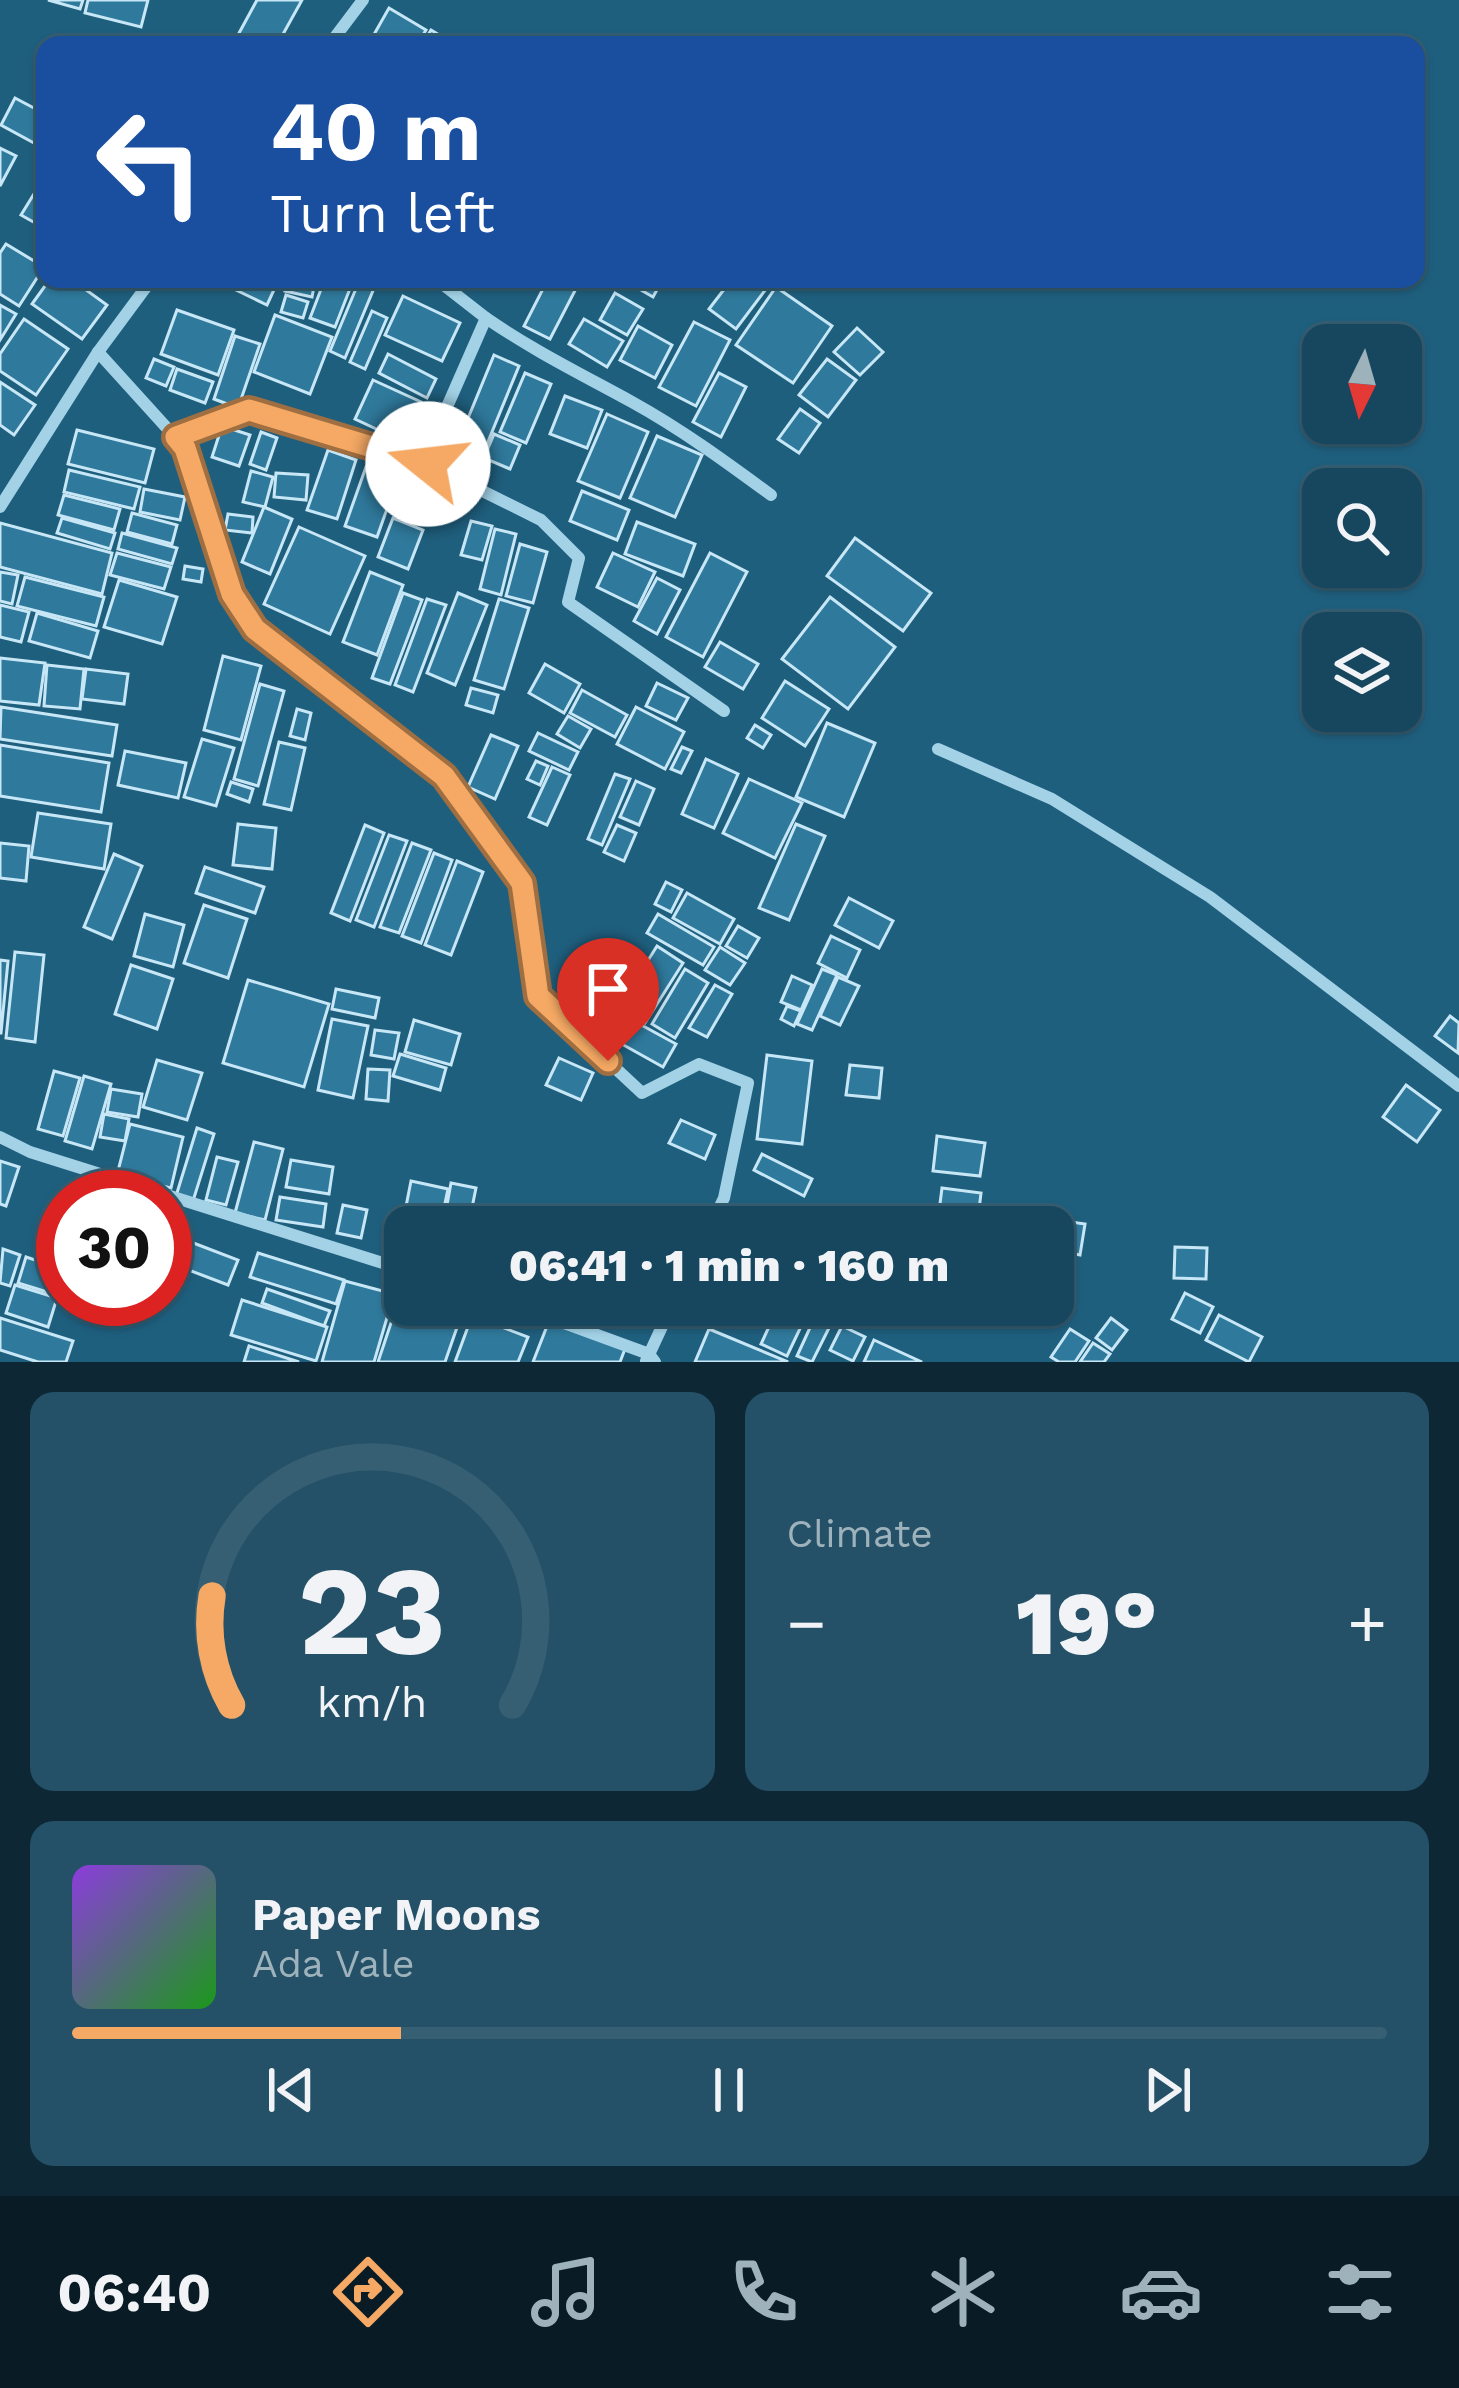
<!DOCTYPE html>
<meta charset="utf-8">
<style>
:root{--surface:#17475e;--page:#245167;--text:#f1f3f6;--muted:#9eb2bc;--line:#365f73;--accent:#f5a964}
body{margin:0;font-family:"Work Sans",sans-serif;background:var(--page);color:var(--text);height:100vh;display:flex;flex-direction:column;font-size:45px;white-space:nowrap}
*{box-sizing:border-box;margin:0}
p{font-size:39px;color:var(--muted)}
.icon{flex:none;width:66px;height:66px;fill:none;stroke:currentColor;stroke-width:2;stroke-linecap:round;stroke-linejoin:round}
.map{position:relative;height:1362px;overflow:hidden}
.details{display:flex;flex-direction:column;gap:30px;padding:30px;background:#0d2734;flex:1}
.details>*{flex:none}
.banner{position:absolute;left:36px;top:36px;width:1389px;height:252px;border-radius:24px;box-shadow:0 3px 9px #0004,0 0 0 3px var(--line);background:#1a4fa0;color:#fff;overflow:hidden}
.needle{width:78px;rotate:185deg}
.fabs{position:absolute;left:1302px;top:324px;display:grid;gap:24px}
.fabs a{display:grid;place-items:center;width:120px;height:120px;border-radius:24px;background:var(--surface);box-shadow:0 3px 9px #0004,0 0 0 3px var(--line);font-size:60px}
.speed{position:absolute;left:36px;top:1170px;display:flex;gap:24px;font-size:60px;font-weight:700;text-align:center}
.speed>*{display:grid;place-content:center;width:156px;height:156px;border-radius:50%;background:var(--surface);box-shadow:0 3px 9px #0004,0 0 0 3px var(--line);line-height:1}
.speed .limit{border:18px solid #d22;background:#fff;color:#111}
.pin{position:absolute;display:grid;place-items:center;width:102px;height:102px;color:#fff;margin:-123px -51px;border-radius:50% 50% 50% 0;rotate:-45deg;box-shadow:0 0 12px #0007}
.pin .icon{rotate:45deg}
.me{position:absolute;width:132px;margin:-66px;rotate:286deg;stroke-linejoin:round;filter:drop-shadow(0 0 9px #0008)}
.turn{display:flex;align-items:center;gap:42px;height:252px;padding:0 36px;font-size:54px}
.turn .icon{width:156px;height:156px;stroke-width:2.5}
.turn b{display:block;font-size:84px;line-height:102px}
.big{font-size:90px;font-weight:800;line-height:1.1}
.details .card{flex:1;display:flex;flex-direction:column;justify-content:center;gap:18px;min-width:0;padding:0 42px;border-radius:24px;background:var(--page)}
.details .dial{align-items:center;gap:0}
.dial svg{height:312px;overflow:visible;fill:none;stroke:var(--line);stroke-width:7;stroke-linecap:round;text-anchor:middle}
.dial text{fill:var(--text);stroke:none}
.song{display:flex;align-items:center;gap:36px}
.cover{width:144px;height:144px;border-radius:18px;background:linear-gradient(135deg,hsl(270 70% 55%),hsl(120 70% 35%))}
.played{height:12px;border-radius:6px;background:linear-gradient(90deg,var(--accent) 25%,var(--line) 25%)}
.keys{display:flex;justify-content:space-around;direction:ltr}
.heat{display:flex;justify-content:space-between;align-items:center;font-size:66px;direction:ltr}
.details .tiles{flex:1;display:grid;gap:30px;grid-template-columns:1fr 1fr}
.card:last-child{grid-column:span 2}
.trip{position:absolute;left:384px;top:1206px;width:690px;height:120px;border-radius:24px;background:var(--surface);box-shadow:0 3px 9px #0004,0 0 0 3px var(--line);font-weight:800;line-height:120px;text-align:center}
.tab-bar{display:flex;height:192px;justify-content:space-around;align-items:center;background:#091c26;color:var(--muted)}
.tab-bar .icon{width:84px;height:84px}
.tab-bar .on{color:var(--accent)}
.tab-bar b{font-size:54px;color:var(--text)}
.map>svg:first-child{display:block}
.building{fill:#2f799c;stroke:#c7e7f6;stroke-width:3}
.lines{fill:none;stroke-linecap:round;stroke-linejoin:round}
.minor{stroke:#a3d2e7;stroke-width:12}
.route-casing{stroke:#9f6e41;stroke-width:30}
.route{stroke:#f5a964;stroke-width:21}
</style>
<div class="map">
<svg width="1459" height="1362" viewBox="0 0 1459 1362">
<rect width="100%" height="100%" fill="#1f5f7e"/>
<!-- building -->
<g class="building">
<polygon points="48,0 83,0 80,9"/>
<polygon points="88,0 148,0 141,27 85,13"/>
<polygon points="257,0 302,0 277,45 256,45 238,35"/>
<polygon points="389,8 426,30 417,45 368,45"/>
<polygon points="431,30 456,45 422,45"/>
<polygon points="15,98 45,114 45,149 1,125"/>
<polygon points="0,148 16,156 0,186"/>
<polygon points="45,176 45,227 44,228 21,215"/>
<polygon points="6,244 44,267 19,306 0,294 0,253"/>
<polygon points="50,279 71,279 107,305 82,339 32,304"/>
<polygon points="213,279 279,279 267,305"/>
<polygon points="288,279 315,281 312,297 285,291"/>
<polygon points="325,279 351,286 335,327 310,318"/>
<polygon points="360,279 377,281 345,358 330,351"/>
<polygon points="548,279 581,279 550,339 524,326"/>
<polygon points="622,279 663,279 653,297"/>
<polygon points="732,279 761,279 769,285 736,329 709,309"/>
<polygon points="776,287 832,326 793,383 736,345"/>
<polygon points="615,293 643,309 627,335 600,320"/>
<polygon points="286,295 308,302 303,318 281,312"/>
<polygon points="403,296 460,323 442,361 385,335"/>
<polygon points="0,305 16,314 0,340"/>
<polygon points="177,310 234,330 218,375 161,354"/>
<polygon points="372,311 387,318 365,369 350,362"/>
<polygon points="275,315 332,337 310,394 254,372"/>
<polygon points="24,319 68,349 36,395 0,371 0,354"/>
<polygon points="584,319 623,341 607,367 569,344"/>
<polygon points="694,322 730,340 696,406 659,387"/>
<polygon points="638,326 672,345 655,378 620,360"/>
<polygon points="857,328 883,352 860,375 834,352"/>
<polygon points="235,336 260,344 238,408 214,399"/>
<polygon points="388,354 436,379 427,398 379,373"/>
<polygon points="494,355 519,366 487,444 462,433"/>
<polygon points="154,359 174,367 166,386 146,378"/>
<polygon points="827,359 856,380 828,417 799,395"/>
<polygon points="177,369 213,382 205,403 170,390"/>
<polygon points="525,373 551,384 526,443 500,432"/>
<polygon points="719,373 746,387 721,437 693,422"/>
<polygon points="373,380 421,402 402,441 355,419"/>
<polygon points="0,382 35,405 14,435 0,425"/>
<polygon points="565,396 602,410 587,448 550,434"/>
<polygon points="800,409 820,423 799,453 778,439"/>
<polygon points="607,414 648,432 620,498 578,481"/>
<polygon points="222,426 250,435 239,466 212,457"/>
<polygon points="77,430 154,449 145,483 68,464"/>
<polygon points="261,432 277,438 266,470 250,464"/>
<polygon points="494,434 520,445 510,469 484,458"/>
<polygon points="657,436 702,455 675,517 630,498"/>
<polygon points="328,450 356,460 337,519 307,510"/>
<polygon points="366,467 398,478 377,537 345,526"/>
<polygon points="69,470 140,487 134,509 64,492"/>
<polygon points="251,471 273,477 265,507 243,502"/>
<polygon points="276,473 308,475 306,500 274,497"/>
<polygon points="144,489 185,497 180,520 140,512"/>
<polygon points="582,491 629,510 617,540 570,521"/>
<polygon points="64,495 120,509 114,530 58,515"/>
<polygon points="264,507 292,519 270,574 242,562"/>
<polygon points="132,513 177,525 172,544 127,532"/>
<polygon points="228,514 253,517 252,533 225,530"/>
<polygon points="62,518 115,533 110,549 57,533"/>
<polygon points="393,518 423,530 408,569 378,557"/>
<polygon points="471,521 492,526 482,560 461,555"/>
<polygon points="637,522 695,544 683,576 625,554"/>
<polygon points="0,523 112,553 102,594 0,567"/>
<polygon points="299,527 365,556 330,634 264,604"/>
<polygon points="495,529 516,534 501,595 480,589"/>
<polygon points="122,533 177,548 172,564 118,549"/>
<polygon points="855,538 931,593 903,631 827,576"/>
<polygon points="520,544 547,552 533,603 506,596"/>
<polygon points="117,553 171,567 164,589 110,575"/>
<polygon points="613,553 655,572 638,607 597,587"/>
<polygon points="710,553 747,572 703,657 666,637"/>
<polygon points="185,566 203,569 201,582 183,579"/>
<polygon points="0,572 18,575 12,604 0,601"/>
<polygon points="370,572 403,585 377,655 343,642"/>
<polygon points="25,577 104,597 96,626 17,606"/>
<polygon points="657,578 680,590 657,634 634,621"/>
<polygon points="119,580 177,597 162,644 104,627"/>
<polygon points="403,593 422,600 390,684 372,678"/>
<polygon points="458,593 487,605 455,685 427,673"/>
<polygon points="830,597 895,647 848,709 782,659"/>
<polygon points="427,599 446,605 413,692 395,685"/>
<polygon points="499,599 529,608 504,689 474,680"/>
<polygon points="0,605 29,612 21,642 0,637"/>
<polygon points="37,613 98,631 90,658 29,641"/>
<polygon points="720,642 758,664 743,689 705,667"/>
<polygon points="223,656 261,666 241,740 204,730"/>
<polygon points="0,658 45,663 39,705 0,701"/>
<polygon points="545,664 580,684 564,713 529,693"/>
<polygon points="47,665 84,669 80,709 44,706"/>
<polygon points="86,669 128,674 124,704 82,699"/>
<polygon points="785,681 829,709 805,746 762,718"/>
<polygon points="657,683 688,698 676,720 646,706"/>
<polygon points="260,684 284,691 258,786 234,779"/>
<polygon points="471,688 498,695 493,713 466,705"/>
<polygon points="582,690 627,715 615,737 570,713"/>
<polygon points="1,707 117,725 112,756 0,739"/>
<polygon points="636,707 684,732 665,769 617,744"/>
<polygon points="297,709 311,713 305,740 290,736"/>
<polygon points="568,716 591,729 580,748 557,734"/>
<polygon points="827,723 875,743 844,817 796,797"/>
<polygon points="755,725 771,735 763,748 747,738"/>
<polygon points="538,733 578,752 569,770 529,751"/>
<polygon points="491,735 518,746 495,799 468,787"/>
<polygon points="202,739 234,748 216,806 184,797"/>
<polygon points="279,742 305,748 291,810 264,804"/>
<polygon points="0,745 109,763 101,812 0,796"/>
<polygon points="682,747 692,751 681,773 671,769"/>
<polygon points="125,751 186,763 178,798 118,785"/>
<polygon points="706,759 738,774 714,828 682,814"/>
<polygon points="536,761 548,766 540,785 527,779"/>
<polygon points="552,767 570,775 547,825 529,817"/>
<polygon points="615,774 630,779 602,845 588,839"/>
<polygon points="749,779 802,803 775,858 723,833"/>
<polygon points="636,781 654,789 639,825 620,817"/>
<polygon points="231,782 253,789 249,802 227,794"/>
<polygon points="38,813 111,824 104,869 31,857"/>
<polygon points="238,824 276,828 272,869 233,865"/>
<polygon points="796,824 825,836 789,920 759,908"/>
<polygon points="365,825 384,833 350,921 331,913"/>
<polygon points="617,825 636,833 624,861 604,852"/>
<polygon points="389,835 407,841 374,927 356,920"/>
<polygon points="0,843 29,846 26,881 0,878"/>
<polygon points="412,843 431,850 399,933 380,927"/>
<polygon points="434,853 452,860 421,943 402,936"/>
<polygon points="114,854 142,866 112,939 84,927"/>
<polygon points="457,861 483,872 451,955 425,945"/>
<polygon points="205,867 264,887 255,913 196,893"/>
<polygon points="666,882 682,890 671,912 655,904"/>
<polygon points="687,893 734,919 720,944 673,918"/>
<polygon points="849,898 893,921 879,948 835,925"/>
<polygon points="204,905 247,919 228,978 184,963"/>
<polygon points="145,914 184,925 173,967 134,956"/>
<polygon points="658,914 714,947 703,965 647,933"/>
<polygon points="738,926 759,938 747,958 726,946"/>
<polygon points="831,936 860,950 847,978 818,963"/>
<polygon points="657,946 683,963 645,1023 619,1007"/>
<polygon points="720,947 745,963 730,985 705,970"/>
<polygon points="15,952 44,955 35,1042 6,1038"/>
<polygon points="609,958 629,971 612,999 592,987"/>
<polygon points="0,960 8,961 1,1033 0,1033"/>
<polygon points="131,965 173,979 157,1029 115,1014"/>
<polygon points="685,969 708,983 675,1038 652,1024"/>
<polygon points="822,969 837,975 812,1030 797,1024"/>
<polygon points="792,976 812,985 801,1010 781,1002"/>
<polygon points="838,977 859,986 840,1025 820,1016"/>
<polygon points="248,980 329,1004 304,1087 223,1063"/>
<polygon points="715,985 732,994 707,1037 689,1028"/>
<polygon points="336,989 379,998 375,1018 332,1009"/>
<polygon points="787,1006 801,1011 794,1026 781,1019"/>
<polygon points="614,1010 676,1044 663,1067 602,1033"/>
<polygon points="1450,1016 1459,1023 1458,1053 1435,1036"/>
<polygon points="332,1019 368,1026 353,1098 318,1090"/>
<polygon points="414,1020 460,1034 451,1065 405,1052"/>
<polygon points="375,1030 399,1033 394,1059 371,1055"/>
<polygon points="400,1054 446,1068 440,1090 393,1076"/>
<polygon points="767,1055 812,1061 802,1144 757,1139"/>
<polygon points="559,1058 593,1073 581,1100 546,1085"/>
<polygon points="157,1060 202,1073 187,1120 143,1107"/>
<polygon points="850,1065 882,1068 879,1098 846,1095"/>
<polygon points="368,1069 390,1070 388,1101 366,1099"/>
<polygon points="54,1071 80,1078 63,1136 38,1129"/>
<polygon points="84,1076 111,1084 92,1149 65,1141"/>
<polygon points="1406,1085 1440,1110 1417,1142 1383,1117"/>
<polygon points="111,1089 142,1094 138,1117 107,1112"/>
<polygon points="104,1114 129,1119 125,1141 100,1137"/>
<polygon points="681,1120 715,1135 705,1159 669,1143"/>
<polygon points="130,1124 183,1137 171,1188 117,1175"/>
<polygon points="197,1128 214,1134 193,1201 176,1196"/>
<polygon points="937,1136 985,1143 980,1176 933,1171"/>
<polygon points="254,1142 283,1149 265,1220 235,1213"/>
<polygon points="762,1154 812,1179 804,1196 754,1170"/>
<polygon points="217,1157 238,1162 226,1205 206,1200"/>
<polygon points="291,1160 333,1167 329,1194 286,1187"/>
<polygon points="0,1161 19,1167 6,1206 0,1204"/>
<polygon points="411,1181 448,1189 440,1227 405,1227 405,1238 400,1237"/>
<polygon points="451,1183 476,1188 468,1227 443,1227"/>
<polygon points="942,1188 981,1193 977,1227 937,1227"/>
<polygon points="280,1197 326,1204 323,1227 276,1220"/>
<polygon points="343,1205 367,1210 361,1238 337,1233"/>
<polygon points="1012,1211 1039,1216 1037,1227 1009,1227"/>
<polygon points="475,1214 495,1218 493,1227 473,1227"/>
<polygon points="1050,1219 1085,1224 1080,1255 1053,1250"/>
<polygon points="183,1239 238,1260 228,1285 173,1264"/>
<polygon points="1175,1247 1207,1248 1206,1279 1174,1278"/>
<polygon points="3,1249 20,1255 10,1286 0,1283"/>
<polygon points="258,1253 344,1280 336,1304 250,1277"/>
<polygon points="1053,1256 1073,1259 1065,1307 1051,1305"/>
<polygon points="26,1257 63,1269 57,1295 18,1283"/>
<polygon points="345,1281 394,1294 374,1362 322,1362"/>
<polygon points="15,1285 57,1298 48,1327 6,1313"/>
<polygon points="267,1289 330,1311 324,1326 262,1303"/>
<polygon points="1185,1293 1213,1307 1200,1333 1172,1319"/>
<polygon points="400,1296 405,1298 405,1305 427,1305 461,1316 445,1362 378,1362"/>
<polygon points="242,1300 327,1327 316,1361 231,1335"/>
<polygon points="577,1305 637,1305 631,1324"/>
<polygon points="705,1305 733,1305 726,1325 701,1317"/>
<polygon points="779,1305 806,1316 787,1356 761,1344"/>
<polygon points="857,1305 915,1305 912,1316"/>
<polygon points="965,1305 986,1305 984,1320 964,1319"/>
<polygon points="1219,1315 1262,1337 1249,1362 1206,1340"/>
<polygon points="472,1316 528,1337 518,1362 455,1362"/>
<polygon points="0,1318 73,1341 66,1362 38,1362 0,1350"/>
<polygon points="1111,1318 1127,1330 1112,1350 1096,1338"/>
<polygon points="814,1319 830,1326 812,1362 797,1356"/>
<polygon points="549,1321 625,1349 620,1362 533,1362"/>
<polygon points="842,1326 865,1337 853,1361 830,1350"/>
<polygon points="709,1329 788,1362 695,1362"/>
<polygon points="1070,1329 1089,1341 1075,1362 1059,1362 1051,1357"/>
<polygon points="874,1340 922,1362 864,1362"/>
<polygon points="1093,1343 1110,1354 1104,1362 1080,1362"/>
<polygon points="249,1346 299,1362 244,1362"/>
</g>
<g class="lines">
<!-- minor -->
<g class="minor">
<polyline points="329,45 363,0"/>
<path d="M 486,318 C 534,351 581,374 632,402 C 681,429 726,462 771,495"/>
<polyline points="98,352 185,448 232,594 255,629 444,776 522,883 538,996 642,1093 699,1064 748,1083 724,1198 710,1227"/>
<polyline points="175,437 249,409 428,464 443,416 486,318 436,279"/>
<polyline points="428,464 541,520 579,558 568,602 724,711"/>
<polyline points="0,507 98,352 152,279"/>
<polyline points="938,749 1052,799 1210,897 1459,1086"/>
<polyline points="0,1137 30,1152 405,1270"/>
<polyline points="515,1305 649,1354 655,1362"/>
<polyline points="646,1361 672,1305"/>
</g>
</g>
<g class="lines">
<!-- route casing -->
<g class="route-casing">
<polyline id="route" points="428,464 249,410 176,437 185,448 232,594 255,629 444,776 522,883 538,996 608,1061"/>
</g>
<!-- route -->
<use href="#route" class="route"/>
</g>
</svg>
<div class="fabs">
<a><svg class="needle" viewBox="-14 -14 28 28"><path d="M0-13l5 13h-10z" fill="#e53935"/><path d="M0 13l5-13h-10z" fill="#9eb2bc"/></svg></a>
<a><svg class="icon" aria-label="search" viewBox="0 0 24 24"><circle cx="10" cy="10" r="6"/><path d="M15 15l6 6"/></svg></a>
<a><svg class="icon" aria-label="layers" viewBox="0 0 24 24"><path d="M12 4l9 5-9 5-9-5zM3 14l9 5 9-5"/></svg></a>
</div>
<div class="speed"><div class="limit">30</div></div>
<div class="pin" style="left:608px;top:1061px;background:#d93025"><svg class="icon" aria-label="arrive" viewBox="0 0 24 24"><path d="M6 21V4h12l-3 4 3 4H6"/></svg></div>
<svg class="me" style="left:428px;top:464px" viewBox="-20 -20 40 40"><circle r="19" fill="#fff"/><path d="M0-13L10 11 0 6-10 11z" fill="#f5a964"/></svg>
<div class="trip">06:41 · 1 min · 160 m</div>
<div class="banner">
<div class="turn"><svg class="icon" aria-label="left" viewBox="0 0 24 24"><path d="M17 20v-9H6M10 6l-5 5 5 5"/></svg><div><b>40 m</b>Turn left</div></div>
</div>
</div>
<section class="details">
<div class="tiles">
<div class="card dial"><svg viewBox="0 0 100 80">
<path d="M14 69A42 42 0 1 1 86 69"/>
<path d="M14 69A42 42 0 0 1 9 41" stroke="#f5a964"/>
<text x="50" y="56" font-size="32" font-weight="700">23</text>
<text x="50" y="72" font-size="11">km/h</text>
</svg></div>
<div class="card"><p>Climate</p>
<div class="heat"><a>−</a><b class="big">19°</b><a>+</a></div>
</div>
<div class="card">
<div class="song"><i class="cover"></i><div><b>Paper Moons</b><p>Ada Vale</p></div></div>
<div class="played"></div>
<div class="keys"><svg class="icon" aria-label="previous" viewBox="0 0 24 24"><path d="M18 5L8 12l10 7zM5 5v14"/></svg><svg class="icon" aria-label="pause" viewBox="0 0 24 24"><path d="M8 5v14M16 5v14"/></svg><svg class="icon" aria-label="next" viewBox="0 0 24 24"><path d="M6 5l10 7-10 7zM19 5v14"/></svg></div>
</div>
</div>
</section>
<nav class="tab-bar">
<b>06:40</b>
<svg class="icon on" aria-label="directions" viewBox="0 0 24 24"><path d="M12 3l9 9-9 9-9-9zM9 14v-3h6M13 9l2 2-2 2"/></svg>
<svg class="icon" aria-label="music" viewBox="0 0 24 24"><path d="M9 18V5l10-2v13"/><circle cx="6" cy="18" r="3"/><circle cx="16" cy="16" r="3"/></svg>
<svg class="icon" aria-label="phone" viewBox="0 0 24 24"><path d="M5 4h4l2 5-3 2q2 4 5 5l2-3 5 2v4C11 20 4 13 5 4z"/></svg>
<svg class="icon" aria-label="climate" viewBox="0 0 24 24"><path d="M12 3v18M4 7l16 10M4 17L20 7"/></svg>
<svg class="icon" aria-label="car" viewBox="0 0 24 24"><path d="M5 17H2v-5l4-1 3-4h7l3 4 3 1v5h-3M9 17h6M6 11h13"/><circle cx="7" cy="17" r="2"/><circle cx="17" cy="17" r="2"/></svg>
<svg class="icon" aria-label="filters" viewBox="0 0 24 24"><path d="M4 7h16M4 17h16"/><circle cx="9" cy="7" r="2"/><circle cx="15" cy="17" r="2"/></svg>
</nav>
